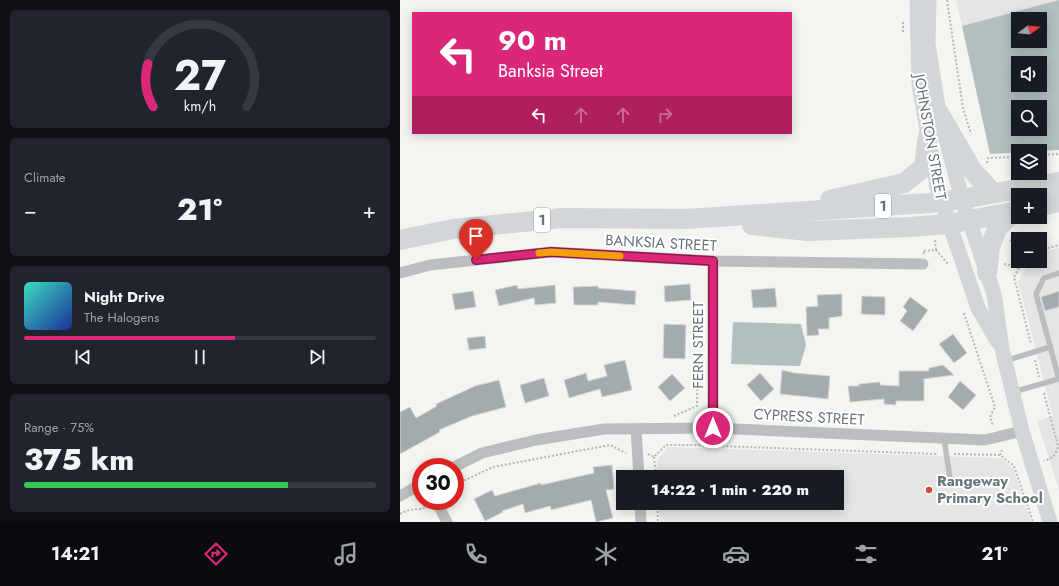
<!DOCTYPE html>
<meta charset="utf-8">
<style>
:root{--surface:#171b24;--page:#20242c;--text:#f1f3f6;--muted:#9ea1a6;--line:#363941;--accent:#db2777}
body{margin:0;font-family:Jost,sans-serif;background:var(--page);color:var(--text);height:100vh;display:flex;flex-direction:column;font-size:15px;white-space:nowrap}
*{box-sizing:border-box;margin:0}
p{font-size:13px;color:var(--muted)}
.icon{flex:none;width:22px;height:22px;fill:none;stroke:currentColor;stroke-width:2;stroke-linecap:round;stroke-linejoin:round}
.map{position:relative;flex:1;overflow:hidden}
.panel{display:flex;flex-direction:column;gap:10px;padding:10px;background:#0d0f14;width:400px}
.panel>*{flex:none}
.guide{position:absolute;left:12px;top:12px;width:380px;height:122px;border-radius:0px;box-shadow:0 2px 10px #0003;background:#db2777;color:#fff;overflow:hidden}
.needle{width:26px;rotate:74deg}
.fabs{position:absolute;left:611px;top:12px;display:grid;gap:8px}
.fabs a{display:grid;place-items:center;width:36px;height:36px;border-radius:0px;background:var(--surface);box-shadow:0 2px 10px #0003;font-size:20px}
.speed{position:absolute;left:12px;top:458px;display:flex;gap:8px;font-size:20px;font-weight:700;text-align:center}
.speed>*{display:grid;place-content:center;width:52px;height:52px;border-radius:50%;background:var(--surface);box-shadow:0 2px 10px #0003;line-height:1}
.speed .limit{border:6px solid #d22;background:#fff;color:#111}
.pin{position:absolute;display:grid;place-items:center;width:34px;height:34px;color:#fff;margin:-41px -17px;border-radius:50% 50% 50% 0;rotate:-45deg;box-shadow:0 0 4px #0007}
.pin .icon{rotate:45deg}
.me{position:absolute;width:44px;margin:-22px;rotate:0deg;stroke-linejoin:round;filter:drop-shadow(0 0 3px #0008)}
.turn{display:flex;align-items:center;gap:14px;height:84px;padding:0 20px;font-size:18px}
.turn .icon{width:52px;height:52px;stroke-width:2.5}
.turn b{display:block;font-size:28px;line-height:34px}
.lanes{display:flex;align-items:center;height:38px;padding:0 20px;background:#0003;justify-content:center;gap:20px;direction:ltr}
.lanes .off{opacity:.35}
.big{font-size:30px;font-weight:800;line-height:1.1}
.panel .card{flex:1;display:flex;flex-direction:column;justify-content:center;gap:6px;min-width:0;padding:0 14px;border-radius:6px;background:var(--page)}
.panel .dial{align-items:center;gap:0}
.dial svg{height:104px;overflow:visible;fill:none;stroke:var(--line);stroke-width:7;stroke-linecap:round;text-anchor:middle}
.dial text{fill:var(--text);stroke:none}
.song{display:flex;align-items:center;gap:12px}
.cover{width:48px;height:48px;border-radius:6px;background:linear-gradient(135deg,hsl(170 70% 55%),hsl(230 70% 35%))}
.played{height:4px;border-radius:2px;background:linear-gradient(90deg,var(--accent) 60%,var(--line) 60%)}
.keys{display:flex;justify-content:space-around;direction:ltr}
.heat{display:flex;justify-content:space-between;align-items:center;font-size:22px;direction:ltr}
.charge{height:6px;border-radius:3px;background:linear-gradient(90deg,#34c759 75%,var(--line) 0)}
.trip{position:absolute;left:216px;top:470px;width:228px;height:40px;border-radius:0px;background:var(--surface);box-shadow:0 2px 10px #0003;font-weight:800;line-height:40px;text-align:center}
.menu{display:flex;height:64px;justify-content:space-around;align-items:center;background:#090b0e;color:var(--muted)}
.menu .icon{width:28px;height:28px}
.menu .selected{color:var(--accent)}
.menu b{font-size:18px;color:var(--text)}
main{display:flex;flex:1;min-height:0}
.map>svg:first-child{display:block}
.built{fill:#e5e5e4}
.water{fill:#b2bfc1;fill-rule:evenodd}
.building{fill:#a4abaf;stroke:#d5d5d4}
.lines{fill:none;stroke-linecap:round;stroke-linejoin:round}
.path{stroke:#b4b8b9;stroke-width:2;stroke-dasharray:2 2;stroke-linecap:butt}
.lane{stroke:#babec0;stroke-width:5.5}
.street{stroke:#babec0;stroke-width:11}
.secondary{stroke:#d2d6d9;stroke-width:15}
.highway{stroke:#d2d6d9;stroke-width:20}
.route-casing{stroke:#8e194d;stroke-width:10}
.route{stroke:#db2777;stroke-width:7}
.slow{stroke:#f59e0b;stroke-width:7}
.poi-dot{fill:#cb4d3a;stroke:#fff;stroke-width:1.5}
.labels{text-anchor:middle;stroke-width:4;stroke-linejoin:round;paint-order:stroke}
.shield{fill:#fff;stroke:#959fa5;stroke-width:1}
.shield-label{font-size:14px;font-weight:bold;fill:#67767e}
.street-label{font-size:15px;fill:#67767e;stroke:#fff}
.poi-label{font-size:15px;font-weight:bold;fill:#67767e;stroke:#fff;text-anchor:start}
</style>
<main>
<section class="panel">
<div class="card dial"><svg viewBox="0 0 100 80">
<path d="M14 69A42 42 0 1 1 86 69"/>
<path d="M14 69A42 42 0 0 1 10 36" stroke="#db2777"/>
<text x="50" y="56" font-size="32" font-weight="700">27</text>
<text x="50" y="72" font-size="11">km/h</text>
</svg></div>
<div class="card"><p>Climate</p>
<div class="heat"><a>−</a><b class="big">21°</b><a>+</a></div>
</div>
<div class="card">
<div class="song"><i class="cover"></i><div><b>Night Drive</b><p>The Halogens</p></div></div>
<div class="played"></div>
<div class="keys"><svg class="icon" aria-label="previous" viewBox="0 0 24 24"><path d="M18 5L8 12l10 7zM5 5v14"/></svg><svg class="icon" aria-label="pause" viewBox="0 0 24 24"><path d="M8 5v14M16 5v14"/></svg><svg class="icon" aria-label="next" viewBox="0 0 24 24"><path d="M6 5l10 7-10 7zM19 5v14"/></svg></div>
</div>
<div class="card"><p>Range · 75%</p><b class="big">375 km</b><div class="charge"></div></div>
</section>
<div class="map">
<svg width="659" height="522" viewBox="0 0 659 522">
<rect width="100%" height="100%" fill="#f4f4f1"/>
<!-- built -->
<g class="built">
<polygon points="556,0 659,0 562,26"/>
<polygon points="659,248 659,490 637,421 653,416 618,282 630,261 640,261 640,253"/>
<polygon points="268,447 601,458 613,468 631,522 260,522 259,503 437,503 437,477 258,477 257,460"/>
</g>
<!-- water -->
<g class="water">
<path d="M 659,0 L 659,150 L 590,154 L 562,26 ZM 618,19 L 640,19 L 640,41 L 618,41 ZM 618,63 L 640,63 L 640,85 L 618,85 ZM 618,107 L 640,107 L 640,129 L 618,129 Z"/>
<polygon points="333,322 401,324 406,345 400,366 331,364"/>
</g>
<!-- building -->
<g class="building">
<polygon points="290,284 291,300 265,302 264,286"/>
<polygon points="117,285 118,289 155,285 156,303 135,305 134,298 99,306 95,290"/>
<polygon points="198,286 198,288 236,291 235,305 198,302 198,305 174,305 173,287"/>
<polygon points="375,288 377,307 353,308 351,290"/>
<polygon points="73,291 76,307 55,310 52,294"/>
<polygon points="659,291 659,307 645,311 641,297"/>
<polygon points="442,294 442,316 429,318 429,329 418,329 419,335 407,336 406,307 418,306 417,295"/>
<polygon points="462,296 485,297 485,315 461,314"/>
<polygon points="510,297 528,310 513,331 500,321 507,311 503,307"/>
<polygon points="264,324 286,325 285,359 263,358"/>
<polygon points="553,334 567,353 554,363 539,344"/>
<polygon points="85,336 86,348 69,350 67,338"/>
<polygon points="225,360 232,390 202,397 200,389 169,398 164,380 186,373 188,381 207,376 204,365"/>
<polygon points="543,365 554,375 524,379 524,401 496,401 496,405 484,404 484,399 450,402 448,386 459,386 459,384 480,382 480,385 499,386 499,371 529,371 529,368"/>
<polygon points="382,370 395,373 430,376 428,399 380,394"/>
<polygon points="360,373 374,389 361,401 347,385"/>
<polygon points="272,374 285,388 270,401 258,387"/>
<polygon points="144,378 149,396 125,403 120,385"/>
<polygon points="99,380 106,407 72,416 39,430 40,432 0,454 0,412 10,407 16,418 37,406 36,404 75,386"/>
<polygon points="560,381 576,395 563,410 548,397"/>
<polygon points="212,465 214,489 206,490 213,518 196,522 191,500 151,510 150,506 125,513 123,504 102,511 103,512 85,521 74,499 92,490 95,496 141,483 141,485 194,473 193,467"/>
</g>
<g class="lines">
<!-- path -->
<g class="path">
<polyline points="547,0 563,108 571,134"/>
<polyline points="503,22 503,33"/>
<polyline points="640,155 659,154"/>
<polyline points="587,163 588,158 618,157"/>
<polyline points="535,240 536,250"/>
<polyline points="610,240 618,244"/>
<polyline points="640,250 659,245"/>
<polyline points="524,254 523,251 536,250 548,264"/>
<polyline points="623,261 614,277 631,344"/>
<polyline points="604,264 619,268"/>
<polyline points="564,313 595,407 590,417 593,426"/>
<polyline points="635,360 639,377"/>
<path d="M 644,393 L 658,446 C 656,455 653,458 644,461"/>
<polyline points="274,416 297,406 298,360 302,360"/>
<polyline points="248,454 254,457 266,445 291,445 538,454"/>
<polyline points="554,454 600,455 614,466 633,522"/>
<polyline points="600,455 602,452 601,448"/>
<polyline points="254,457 256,477"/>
<polyline points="55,488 59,483 93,467 210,445 226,453"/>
<polyline points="257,503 258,522"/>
<path d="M 0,514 C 12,507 17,511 27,507"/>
</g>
<!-- lane -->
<g class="lane">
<polyline points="605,361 650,347"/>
<polyline points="659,379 636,294 644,278 659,273"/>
<polyline points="613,392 659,379"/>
<polyline points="544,438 551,485"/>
</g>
<!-- street -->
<g class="street">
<polyline points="0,273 30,265 151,252 313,261 523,264"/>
<polyline points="313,428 313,261"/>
<polyline points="236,429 239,477"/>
<polyline points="54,467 82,453 136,440 204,429 313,428 585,440 622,431"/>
<polyline points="0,496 21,484"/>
<polyline points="36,501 47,522"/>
<polyline points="240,503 241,522"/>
</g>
<!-- secondary -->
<g class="secondary">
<polyline points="517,0 519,84 537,187 578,308 597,341"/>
<polyline points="529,0 528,44 539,113 562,199 594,294 602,349 622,431 650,522"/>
</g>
<!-- highway -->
<g class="highway">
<polyline points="539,113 572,170 593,193"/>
<polyline points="430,200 504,183 524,167 528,136"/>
<polyline points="640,206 659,202"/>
<polyline points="352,225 408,231 510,227 549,224 618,211"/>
<polyline points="0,240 53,229 162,218 286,219 528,203 562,199 659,182"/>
<polyline points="587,273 590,247 597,229 613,212"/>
</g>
</g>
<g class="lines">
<!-- route casing -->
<g class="route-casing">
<polyline id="route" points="76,260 151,252 313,261 313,428"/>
</g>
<!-- route -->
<use href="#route" class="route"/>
<!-- slow -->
<polyline class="slow" points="139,253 151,252 220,256"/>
</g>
<!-- markers -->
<circle class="poi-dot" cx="529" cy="490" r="4"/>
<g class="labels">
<!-- shield labels -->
<g class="shield">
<rect x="475" y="194" width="16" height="24" rx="3"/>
<rect x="134" y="208" width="16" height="24" rx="3"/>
</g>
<g class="shield-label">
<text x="483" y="211">1</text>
<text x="142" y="225">1</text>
</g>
<!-- street labels -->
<g class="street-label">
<text transform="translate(530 137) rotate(80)" y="5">JOHNSTON STREET</text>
<text transform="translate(261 243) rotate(3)" y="5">BANKSIA STREET</text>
<text transform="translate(298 345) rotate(-90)" y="5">FERN STREET</text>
<text transform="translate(409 417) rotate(3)" y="5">CYPRESS STREET</text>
</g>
<!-- poi labels -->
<g class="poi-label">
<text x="537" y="486">Rangeway<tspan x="537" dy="17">Primary School</tspan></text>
</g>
</g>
</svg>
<div class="fabs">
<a><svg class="needle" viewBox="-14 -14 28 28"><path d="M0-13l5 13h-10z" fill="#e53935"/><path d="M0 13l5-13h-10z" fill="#9ea1a6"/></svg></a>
<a><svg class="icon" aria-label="sound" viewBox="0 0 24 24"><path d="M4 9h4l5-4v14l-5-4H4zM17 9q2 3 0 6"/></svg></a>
<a><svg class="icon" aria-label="search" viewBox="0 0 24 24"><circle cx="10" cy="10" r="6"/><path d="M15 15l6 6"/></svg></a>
<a><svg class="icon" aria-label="layers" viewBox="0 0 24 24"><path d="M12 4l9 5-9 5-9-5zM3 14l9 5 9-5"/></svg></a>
<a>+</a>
<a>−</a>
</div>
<div class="speed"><div class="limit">30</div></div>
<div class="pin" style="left:76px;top:260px;background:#d93025"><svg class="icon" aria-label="arrive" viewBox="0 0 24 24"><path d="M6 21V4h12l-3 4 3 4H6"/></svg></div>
<svg class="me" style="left:313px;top:428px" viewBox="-20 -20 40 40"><circle r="17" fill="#db2777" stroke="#fff" stroke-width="3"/><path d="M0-11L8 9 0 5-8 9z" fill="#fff"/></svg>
<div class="trip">14:22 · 1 min · 220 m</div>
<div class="guide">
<div class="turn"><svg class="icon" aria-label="left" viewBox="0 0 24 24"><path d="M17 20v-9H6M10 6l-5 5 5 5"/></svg><div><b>90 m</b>Banksia Street</div></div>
<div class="lanes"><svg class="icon" aria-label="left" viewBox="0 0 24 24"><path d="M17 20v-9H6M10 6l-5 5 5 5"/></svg><svg class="icon off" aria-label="ahead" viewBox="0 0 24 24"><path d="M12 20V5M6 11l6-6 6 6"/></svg><svg class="icon off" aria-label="ahead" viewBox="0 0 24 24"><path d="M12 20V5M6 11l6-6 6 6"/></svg><svg class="icon off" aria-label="right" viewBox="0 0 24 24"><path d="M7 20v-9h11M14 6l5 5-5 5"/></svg></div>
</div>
</div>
</main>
<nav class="menu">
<b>14:21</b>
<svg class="icon selected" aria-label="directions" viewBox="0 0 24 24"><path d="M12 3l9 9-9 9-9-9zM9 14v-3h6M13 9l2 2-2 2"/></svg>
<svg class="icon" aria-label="music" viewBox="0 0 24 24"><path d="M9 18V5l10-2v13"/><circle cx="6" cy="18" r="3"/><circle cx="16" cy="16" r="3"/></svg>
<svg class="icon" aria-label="phone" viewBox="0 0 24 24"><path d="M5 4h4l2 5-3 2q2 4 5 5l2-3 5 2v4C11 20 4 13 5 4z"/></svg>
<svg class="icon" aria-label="climate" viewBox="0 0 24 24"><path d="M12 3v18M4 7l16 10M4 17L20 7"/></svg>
<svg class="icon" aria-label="car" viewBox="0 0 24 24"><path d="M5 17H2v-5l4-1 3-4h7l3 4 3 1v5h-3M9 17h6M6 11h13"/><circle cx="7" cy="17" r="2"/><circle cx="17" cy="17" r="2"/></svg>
<svg class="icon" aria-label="filters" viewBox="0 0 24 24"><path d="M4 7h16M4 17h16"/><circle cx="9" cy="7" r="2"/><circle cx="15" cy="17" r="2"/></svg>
<b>21°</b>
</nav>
